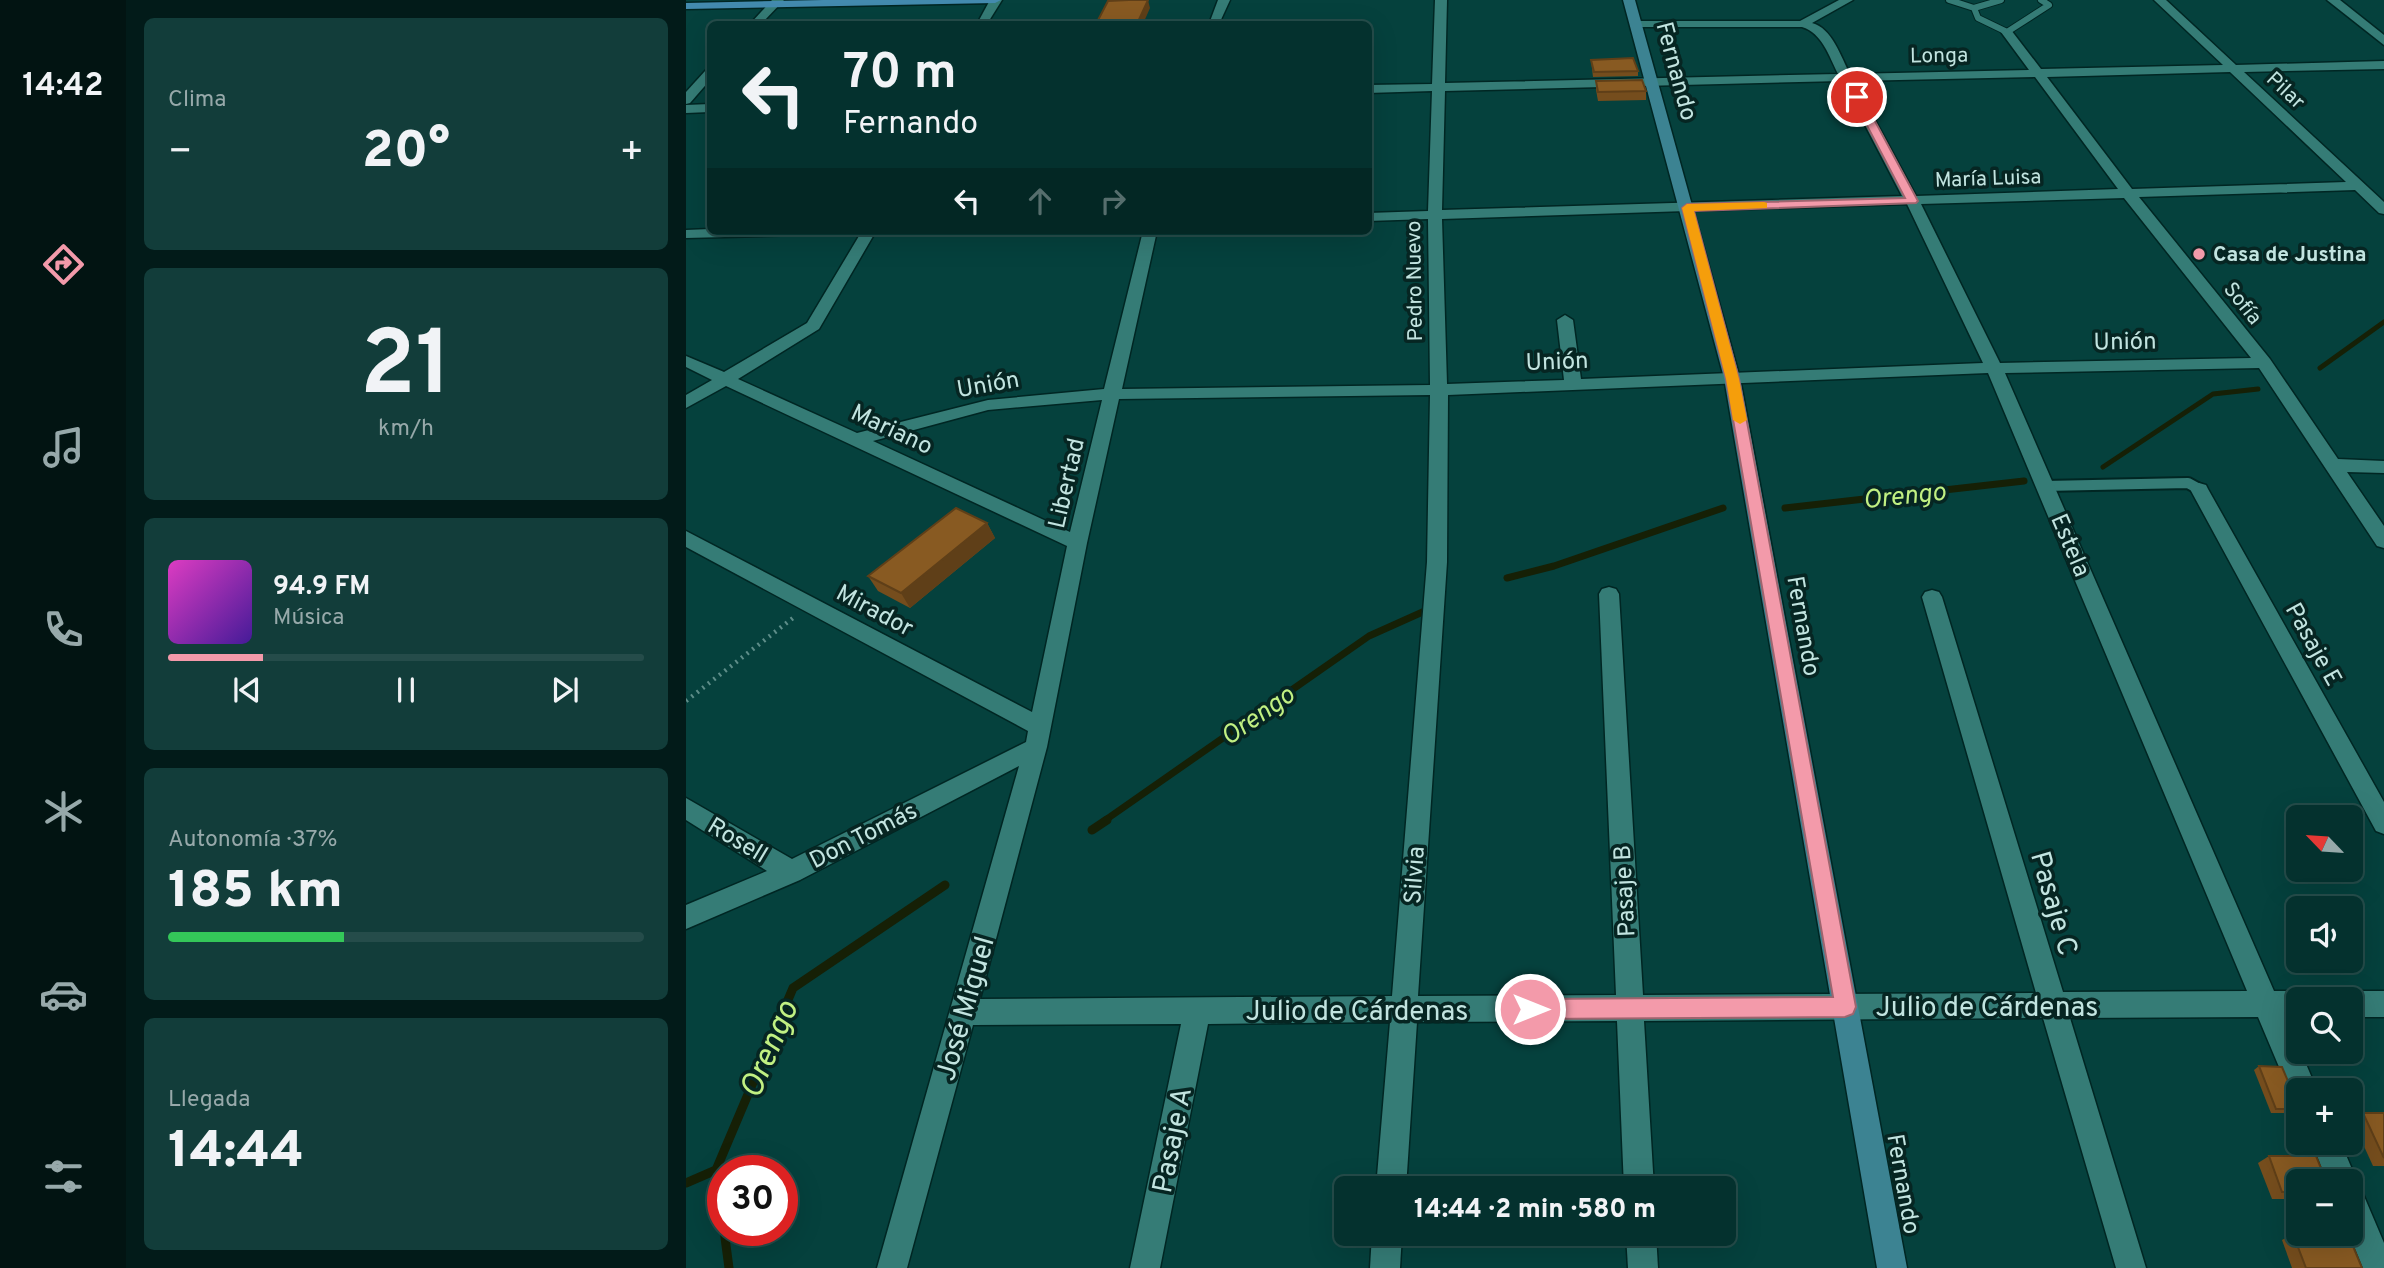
<!DOCTYPE html>
<html lang="es">
<meta charset="utf-8">
<style>
:root{--surface:#04312e;--page:#123d3a;--text:#f1f3f6;--muted:#97a9aa;--line:#254c4a;--accent:#f39aaa}
body{margin:0;font-family:Overpass,sans-serif;background:var(--page);color:var(--text);height:100vh;display:flex;flex-direction:column;font-size:26px;white-space:nowrap}
*{box-sizing:border-box;margin:0}
p{font-size:23px;color:var(--muted)}
.icon{flex:none;width:38px;height:38px;fill:none;stroke:currentColor;stroke-width:2;stroke-linecap:round;stroke-linejoin:round}
.map{position:relative;flex:1;overflow:hidden}
.sheet{display:flex;flex-direction:column;gap:18px;padding:18px;background:#021b19;width:560px}
.sheet>*{flex:none}
.guide{position:absolute;left:21px;top:21px;width:665px;height:214px;border-radius:10px;box-shadow:0 7px 28px #0002,0 0 0 2px var(--line);background:#04312e;color:var(--text);overflow:hidden}
.needle{width:46px;rotate:295deg}
.tools{position:absolute;left:1600px;top:805px;display:grid;gap:14px}
.tools a{display:grid;place-items:center;width:77px;height:77px;border-radius:10px;background:var(--surface);box-shadow:0 7px 28px #0002,0 0 0 2px var(--line);font-size:35px}
.speed{position:absolute;left:21px;top:1155px;display:flex;gap:14px;font-size:35px;font-weight:700;text-align:center}
.speed>*{display:grid;place-content:center;width:91px;height:91px;border-radius:50%;background:var(--surface);box-shadow:0 7px 28px #0002,0 0 0 2px var(--line);line-height:1}
.speed .limit{border:10px solid #d22;background:#fff;color:#111}
.pin{position:absolute;display:grid;place-items:center;width:60px;height:60px;color:#fff;margin:-30px;border:4px solid #fff;border-radius:50%;box-shadow:0 2px 7px #0007}
.me{position:absolute;width:77px;margin:-38px;rotate:90deg;stroke-linejoin:round;filter:drop-shadow(0 0 5px #0008)}
.turn{display:flex;align-items:center;gap:24px;height:147px;padding:0 21px;font-size:32px}
.turn .icon{width:91px;height:91px;stroke-width:2.5}
.turn b{display:block;font-size:49px;line-height:60px}
.lanes{display:flex;align-items:center;height:66px;padding:0 21px;background:#0003;justify-content:center;gap:35px;direction:ltr}
.lanes .off{opacity:.35}
.big{font-size:52px;font-weight:800;line-height:1.1}
.sheet .widget{flex:1;display:flex;flex-direction:column;justify-content:center;gap:10px;min-width:0;padding:0 24px;border-radius:10px;background:var(--page)}
.sheet .dial{align-items:center;gap:0}
.dial b{font-size:91px;line-height:1}
.song{display:flex;align-items:center;gap:21px}
.cover{width:84px;height:84px;border-radius:10px;background:linear-gradient(135deg,hsl(310 70% 55%),hsl(260 70% 35%))}
.played{height:7px;border-radius:4px;background:linear-gradient(90deg,var(--accent) 20%,var(--line) 20%)}
.keys{display:flex;justify-content:space-around;direction:ltr}
.heat{display:flex;justify-content:space-between;align-items:center;font-size:38px;direction:ltr}
.charge{height:10px;border-radius:5px;background:linear-gradient(90deg,#34c759 37%,var(--line) 0)}
.trip{position:absolute;left:648px;top:1176px;width:402px;height:70px;border-radius:10px;background:var(--surface);box-shadow:0 7px 28px #0002,0 0 0 2px var(--line);font-weight:800;line-height:70px;text-align:center}
main{display:flex;flex:1;min-height:0}
.tabs{display:flex;flex-direction:column;width:126px;justify-content:space-around;align-items:center;background:#021412;color:var(--muted)}
.tabs .icon{width:49px;height:49px}
.tabs .selected{color:var(--accent)}
.tabs b{font-size:32px;color:var(--text)}
.map>svg:first-child{display:block}
.lines{fill:none;stroke-linecap:round;stroke-linejoin:round}
.stream-far2{stroke:#162006;stroke-width:5}
.stream-far1{stroke:#162006;stroke-width:7}
.stream{stroke:#162006;stroke-width:9}
.lane-far1-casing{stroke:#002623;stroke-width:8}
.lane-casing{stroke:#002623;stroke-width:14}
.street-casing{stroke:#002623;stroke-width:3}
.secondary-casing{stroke:#002623;stroke-width:3}
.primary-casing{stroke:#002623;stroke-width:3}
.path{stroke:#5e8d89;stroke-width:4.5;stroke-dasharray:2 5;stroke-linecap:butt}
.lane-far1{stroke:#357c76;stroke-width:6}
.lane{stroke:#357c76;stroke-width:10}
.street{fill:#357c76;fill-rule:evenodd}
.secondary{fill:#3c8392;fill-rule:evenodd}
.primary{fill:#438aae;fill-rule:evenodd}
.wall{fill:#754d1d}
.shaded-wall{fill:#5f3f18}
.building{fill:#885a22;stroke:#5f3f18;stroke-width:2}
.route{fill:#f39aaa;stroke:#9e646e;stroke-width:2}
.slow{fill:#f59e0b}
.poi-dot{fill:#f39aaa;stroke:#062522;stroke-width:2.5}
.labels{text-anchor:middle;stroke-width:7;stroke-linejoin:round;paint-order:stroke}
.far-street-label{font-size:21px;fill:#c2e4e0;stroke:#062522}
.far-poi-label{font-size:21px;font-weight:bold;fill:#c2e4e0;stroke:#062522;text-anchor:start}
.street-label{font-size:24px;fill:#c2e4e0;stroke:#062522}
.water-label{font-size:26px;font-style:italic;fill:#c1f082;stroke:#062522}
.near-street-label{font-size:28px;fill:#c2e4e0;stroke:#062522}
.near-water-label{font-size:32px;font-style:italic;fill:#c1f082;stroke:#062522}
</style>
<main>
<nav class="tabs">
<b>14:42</b>
<svg class="icon selected" aria-label="directions" viewBox="0 0 24 24"><path d="M12 3l9 9-9 9-9-9zM9 14v-3h6M13 9l2 2-2 2"/></svg>
<svg class="icon" aria-label="music" viewBox="0 0 24 24"><path d="M9 18V5l10-2v13"/><circle cx="6" cy="18" r="3"/><circle cx="16" cy="16" r="3"/></svg>
<svg class="icon" aria-label="phone" viewBox="0 0 24 24"><path d="M5 4h4l2 5-3 2q2 4 5 5l2-3 5 2v4C11 20 4 13 5 4z"/></svg>
<svg class="icon" aria-label="climate" viewBox="0 0 24 24"><path d="M12 3v18M4 7l16 10M4 17L20 7"/></svg>
<svg class="icon" aria-label="car" viewBox="0 0 24 24"><path d="M5 17H2v-5l4-1 3-4h7l3 4 3 1v5h-3M9 17h6M6 11h13"/><circle cx="7" cy="17" r="2"/><circle cx="17" cy="17" r="2"/></svg>
<svg class="icon" aria-label="filters" viewBox="0 0 24 24"><path d="M4 7h16M4 17h16"/><circle cx="9" cy="7" r="2"/><circle cx="15" cy="17" r="2"/></svg>
</nav>
<section class="sheet">
<div class="widget"><p>Clima</p>
<div class="heat"><a>−</a><b class="big">20°</b><a>+</a></div>
</div>
<div class="widget dial"><b>21</b><p>km/h</p></div>
<div class="widget">
<div class="song"><i class="cover"></i><div><b>94.9 FM</b><p>Música</p></div></div>
<div class="played"></div>
<div class="keys"><svg class="icon" aria-label="previous" viewBox="0 0 24 24"><path d="M18 5L8 12l10 7zM5 5v14"/></svg><svg class="icon" aria-label="pause" viewBox="0 0 24 24"><path d="M8 5v14M16 5v14"/></svg><svg class="icon" aria-label="next" viewBox="0 0 24 24"><path d="M6 5l10 7-10 7zM19 5v14"/></svg></div>
</div>
<div class="widget"><p>Autonomía · 37%</p><b class="big">185 km</b><div class="charge"></div></div>
<div class="widget"><p>Llegada</p><b class="big">14:44</b></div>
</section>
<div class="map">
<svg width="1698" height="1268" viewBox="0 0 1698 1268">
<rect width="100%" height="100%" fill="#05413d"/>
<g class="lines">
<!-- stream-far2 -->
<g class="stream-far2">
<polyline points="1634,368 1698,322"/>
<polyline points="1417,467 1527,394 1572,389"/>
</g>
<!-- stream-far1 -->
<g class="stream-far1">
<polyline points="1099,508 1338,481"/>
<polyline points="821,578 868,566 1037,508"/>
<polyline points="418,821 683,636 741,610"/>
</g>
<!-- stream -->
<g class="stream">
<polyline points="406,830 421,820"/>
<polyline points="30,1170 37,1218"/>
<polyline points="0,1183 30,1170 107,988 259,885"/>
<polyline points="38,1230 43,1268"/>
</g>
<!-- lane-far1 casing -->
<g class="lane-far1-casing">
<g id="lane-far1">
<polyline points="1263,0 1288,8 1292,18 1321,32 1363,5 1355,0"/>
<polyline points="1288,8 1315,0"/>
</g>
</g>
<!-- lane casing -->
<g class="lane-casing">
<polyline id="lane" points="1359,486 1502,483 1513,489"/>
</g>
<!-- street casing -->
<g class="street-casing">
<g id="street">
<polygon points="86,0 98,0 75,24 64,24"/>
<polygon points="304,0 316,0 301,24 291,24"/>
<polygon points="532,0 544,0 533,24 523,24"/>
<path d="M 749,0 L 761,0 L 759,83 L 1152,74 C 1143,56 1136,33 1116,27 L 951,27 L 945,24 L 951,21 L 1114,21 L 1153,0 L 1167,0 L 1126,23 C 1146,28 1155,57 1164,74 L 1343,70 L 1315,32 L 1321,29 L 1325,30 L 1355,69 L 1537,65 L 1468,0 L 1480,0 L 1550,65 L 1698,61 L 1698,69 L 1558,72 L 1698,202 L 1698,214 L 1693,213 L 1669,190 L 1453,197 L 1584,359 L 1652,459 L 1698,461 L 1698,473 L 1661,472 L 1698,526 L 1698,548 L 1691,546 L 1573,368 L 1319,373 L 1588,991 L 1612,991 L 1621,995 L 1623,999 L 1612,999 L 1612,1017 L 1599,1017 L 1612,1045 L 1612,1052 L 1615,1052 L 1631,1090 L 1612,1090 L 1612,1102 L 1607,1100 L 1572,1017 L 1384,1018 L 1460,1268 L 1430,1268 L 1357,1018 L 958,1021 L 968,1188 L 938,1188 L 931,1021 L 731,1022 L 720,1188 L 690,1188 L 704,1022 L 522,1024 L 474,1268 L 444,1268 L 495,1024 L 287,1025 L 221,1268 L 191,1268 L 333,766 L 114,880 L 0,929 L 0,905 L 81,871 L 0,820 L 0,798 L 106,859 L 340,742 L 342,731 L 0,547 L 0,531 L 346,712 L 381,546 L 40,386 L 0,408 L 0,395 L 26,380 L 0,367 L 0,356 L 38,372 L 121,323 L 176,231 L 190,231 L 133,329 L 52,379 L 171,433 L 302,400 L 418,389 L 457,231 L 471,231 L 436,389 L 744,385 L 742,219 L 682,221 L 682,213 L 742,211 L 746,91 L 682,93 L 682,85 L 746,84 ZM 1544,72 L 1660,182 L 1446,189 L 1361,77 ZM 1349,77 L 1432,189 L 1230,196 L 1168,81 ZM 1156,81 L 1216,196 L 756,210 L 759,91 ZM 1438,198 L 1565,358 L 1314,363 L 1235,204 ZM 1221,204 L 1297,363 L 895,379 L 887,320 L 879,315 L 871,320 L 878,380 L 761,384 L 756,219 ZM 1302,373 L 1561,991 L 1377,992 L 1256,597 L 1253,592 L 1246,590 L 1239,592 L 1236,597 L 1350,993 L 957,995 L 933,594 L 930,589 L 923,587 L 916,589 L 913,594 L 930,995 L 732,996 L 761,562 L 762,395 ZM 744,395 L 741,562 L 706,996 L 294,999 L 361,747 L 401,543 L 433,399 ZM 416,400 L 384,532 L 187,441 L 302,410 Z"/>
<polygon points="1641,0 1654,0 1698,35 1698,45"/>
<polygon points="24,69 24,80 4,103 0,104 0,92 20,70"/>
<polygon points="24,104 24,112 0,113 0,105"/>
<polygon points="24,229 24,231 120,231 113,235 0,238 0,230"/>
<polygon points="1513,483 1520,485 1522,489 1698,802 1698,834 1690,831 1504,489 1506,485"/>
<polygon points="1664,991 1698,991 1698,1017 1664,1017 1664,999 1653,999 1655,995"/>
<polygon points="1626,1143 1655,1143 1671,1181 1668,1187 1675,1189 1698,1243 1698,1268 1677,1268 1663,1234 1664,1181 1641,1181"/>
<polygon points="686,1234 716,1234 714,1268 684,1268"/>
<polygon points="940,1234 970,1234 972,1268 942,1268"/>
</g>
</g>
<!-- secondary casing -->
<g class="secondary-casing">
<polygon id="secondary" points="937,0 949,0 1054,378 1221,1268 1191,1268 1038,378"/>
</g>
<!-- primary casing -->
<g class="primary-casing">
<polygon id="primary" points="137,0 315,0 309,3 0,9 0,3"/>
</g>
<!-- path -->
<polyline class="path" points="0,701 107,618"/>
<!-- lane-far1 -->
<use href="#lane-far1" class="lane-far1"/>
<!-- lane -->
<use href="#lane" class="lane"/>
<!-- street -->
<use href="#street" class="street"/>
<!-- secondary -->
<use href="#secondary" class="secondary"/>
<!-- primary -->
<use href="#primary" class="primary"/>
</g>
<!-- wall -->
<g class="wall">
<polygon points="905,60 952,71 952,76 907,77"/>
<polygon points="910,81 960,91 960,100 912,101 910,90"/>
<polygon points="301,523 309,538 224,608 192,591 182,576"/>
<polygon points="1573,1066 1612,1105 1612,1111 1608,1113 1585,1113 1568,1070"/>
<polygon points="1677,1113 1698,1113 1698,1166 1687,1166 1666,1120"/>
<polygon points="1583,1156 1612,1181 1612,1199 1586,1199 1572,1163"/>
<polygon points="1607,1234 1676,1268 1606,1268 1596,1240"/>
</g>
<!-- shaded-wall -->
<g class="shaded-wall">
<polygon points="462,0 464,8 457,24 451,24"/>
<polygon points="301,523 309,538 224,608 215,593"/>
</g>
<!-- building -->
<g class="building">
<polygon points="443,0 462,0 451,24 410,24 422,1"/>
<polygon points="947,58 952,71 908,72 905,60"/>
<polygon points="956,80 960,91 912,92 910,81"/>
<polygon points="270,508 301,523 215,593 182,576"/>
<polygon points="1573,1066 1596,1067 1612,1105 1612,1109 1590,1109"/>
<polygon points="1677,1113 1698,1113 1698,1158"/>
<polygon points="1583,1156 1630,1156 1640,1181 1612,1181 1612,1192 1596,1192"/>
<polygon points="1607,1234 1662,1234 1676,1268 1620,1268"/>
</g>
<!-- route -->
<polygon class="route" points="1171,95 1176,97 1232,201 1230,203 1008,211 1053,379 1170,1007 1167,1014 1159,1017 844,1019 836,1016 833,1009 836,1002 844,999 1147,997 1040,379 996,208 1001,204 1219,198 1166,97"/>
<!-- slow -->
<polygon class="slow" points="1078,202 1081,203 1081,208 1008,211 1053,379 1061,420 1054,424 1047,420 1040,379 996,208 1001,204"/>
<!-- markers -->
<circle class="poi-dot" cx="1513" cy="254" r="7"/>
<g class="labels">
<!-- far-street labels -->
<g class="far-street-label">
<text transform="translate(1253 55) rotate(-1)" y="7">Longa</text>
<text transform="translate(1600 90) rotate(43)" y="7">Pilar</text>
<text transform="translate(1302 178) rotate(-2)" y="7">María Luisa</text>
<text transform="translate(728 281) rotate(-91)" y="7">Pedro Nuevo</text>
<text transform="translate(1557 303) rotate(51)" y="7">Sofía</text>
</g>
<!-- far-poi labels -->
<g class="far-poi-label">
<text x="1527" y="261">Casa de Justina</text>
</g>
<!-- street labels -->
<g class="street-label">
<text transform="translate(991 71) rotate(75)" y="8">Fernando</text>
<text transform="translate(1439 341) rotate(-1)" y="8">Unión</text>
<text transform="translate(871 361) rotate(-2)" y="8">Unión</text>
<text transform="translate(302 384) rotate(-10)" y="8">Unión</text>
<text transform="translate(206 429) rotate(25)" y="8">Mariano</text>
<text transform="translate(380 483) rotate(-77)" y="8">Libertad</text>
<text transform="translate(1385 545) rotate(67)" y="8">Estela</text>
<text transform="translate(189 610) rotate(28)" y="8">Mirador</text>
<text transform="translate(1118 626) rotate(80)" y="8">Fernando</text>
<text transform="translate(1628 644) rotate(61)" y="8">Pasaje E</text>
<text transform="translate(177 835) rotate(-27)" y="8">Don Tomás</text>
<text transform="translate(52 840) rotate(31)" y="8">Rosell</text>
<text transform="translate(728 875) rotate(-86)" y="8">Silvia</text>
<text transform="translate(938 891) rotate(-93)" y="8">Pasaje B</text>
<text transform="translate(1218 1184) rotate(80)" y="8">Fernando</text>
</g>
<!-- water labels -->
<g class="water-label">
<text transform="translate(1218 495) rotate(-6)" y="9">Orengo</text>
<text transform="translate(571 715) rotate(-35)" y="9">Orengo</text>
</g>
<!-- near-street labels -->
<g class="near-street-label">
<text transform="translate(1369 903) rotate(74)" y="10">Pasaje C</text>
<text x="1301" y="1016">Julio de Cárdenas</text>
<text transform="translate(278 1008) rotate(-74)" y="10">José Miguel</text>
<text x="671" y="1020">Julio de Cárdenas</text>
<text transform="translate(485 1140) rotate(-79)" y="10">Pasaje A</text>
</g>
<!-- near-water labels -->
<g class="near-water-label">
<text transform="translate(82 1049) rotate(-67)" y="11">Orengo</text>
</g>
</g>
</svg>
<div class="tools">
<a><svg class="needle" viewBox="-14 -14 28 28"><path d="M0-13l5 13h-10z" fill="#e53935"/><path d="M0 13l5-13h-10z" fill="#97a9aa"/></svg></a>
<a><svg class="icon" aria-label="sound" viewBox="0 0 24 24"><path d="M4 9h4l5-4v14l-5-4H4zM17 9q2 3 0 6"/></svg></a>
<a><svg class="icon" aria-label="search" viewBox="0 0 24 24"><circle cx="10" cy="10" r="6"/><path d="M15 15l6 6"/></svg></a>
<a>+</a>
<a>−</a>
</div>
<div class="speed"><div class="limit">30</div></div>
<div class="pin" style="left:1171px;top:97px;background:#d93025"><svg class="icon" aria-label="arrive" viewBox="0 0 24 24"><path d="M6 21V4h12l-3 4 3 4H6"/></svg></div>
<svg class="me" style="left:844px;top:1009px" viewBox="-20 -20 40 40"><circle r="17" fill="#f39aaa" stroke="#fff" stroke-width="3"/><path d="M0-11L8 9 0 5-8 9z" fill="#fff"/></svg>
<div class="trip">14:44 · 2 min · 580 m</div>
<div class="guide">
<div class="turn"><svg class="icon" aria-label="left" viewBox="0 0 24 24"><path d="M17 20v-9H6M10 6l-5 5 5 5"/></svg><div><b>70 m</b>Fernando</div></div>
<div class="lanes"><svg class="icon" aria-label="left" viewBox="0 0 24 24"><path d="M17 20v-9H6M10 6l-5 5 5 5"/></svg><svg class="icon off" aria-label="ahead" viewBox="0 0 24 24"><path d="M12 20V5M6 11l6-6 6 6"/></svg><svg class="icon off" aria-label="right" viewBox="0 0 24 24"><path d="M7 20v-9h11M14 6l5 5-5 5"/></svg></div>
</div>
</div>
</main>
